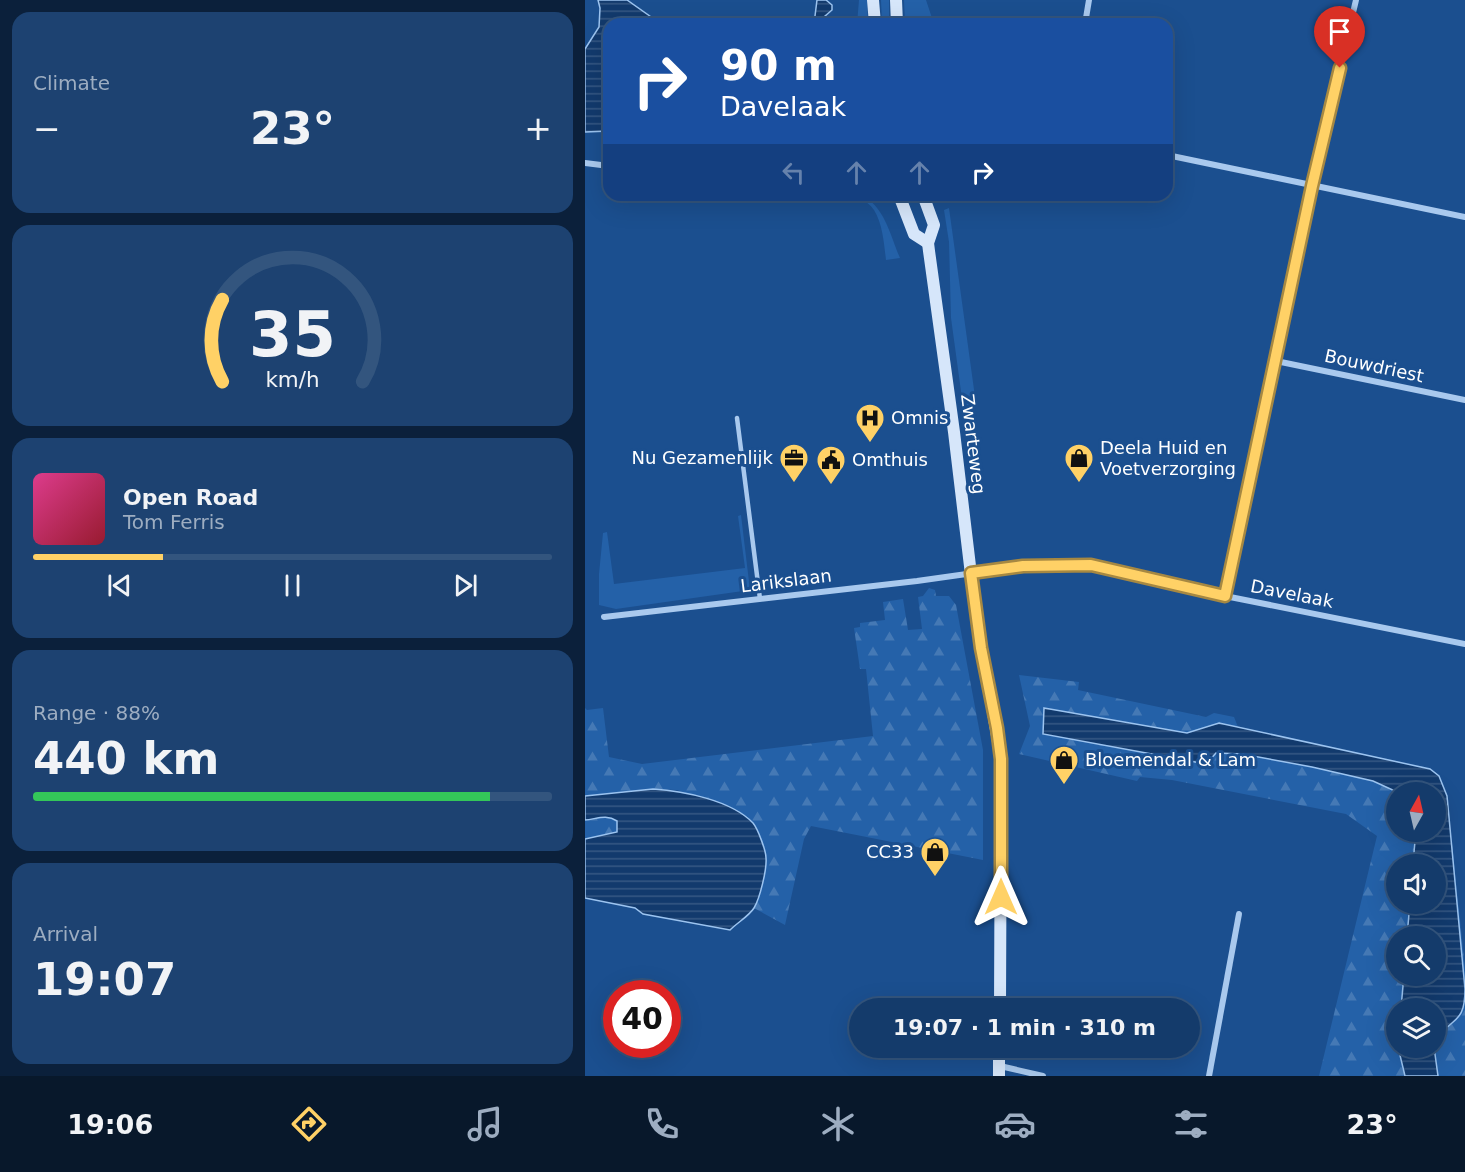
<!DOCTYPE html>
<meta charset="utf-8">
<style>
:root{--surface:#143b6b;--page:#1d4271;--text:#f1f3f6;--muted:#9dadc1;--line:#33557e;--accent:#ffd166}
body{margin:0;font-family:"DejaVu Sans",sans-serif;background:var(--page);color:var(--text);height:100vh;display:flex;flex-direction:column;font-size:22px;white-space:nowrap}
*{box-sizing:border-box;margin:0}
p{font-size:20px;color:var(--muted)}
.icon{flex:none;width:33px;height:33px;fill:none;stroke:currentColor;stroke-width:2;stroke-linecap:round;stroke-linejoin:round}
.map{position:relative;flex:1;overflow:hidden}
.side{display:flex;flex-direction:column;gap:12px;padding:12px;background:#0b203b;width:585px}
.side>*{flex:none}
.top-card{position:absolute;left:18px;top:18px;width:570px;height:183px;border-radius:18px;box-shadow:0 6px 24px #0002,0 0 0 2px var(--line);background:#1a4fa0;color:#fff;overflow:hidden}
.needle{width:39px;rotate:8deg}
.fabs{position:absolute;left:801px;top:782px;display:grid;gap:12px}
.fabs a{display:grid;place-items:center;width:60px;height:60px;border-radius:50%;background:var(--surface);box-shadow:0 6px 24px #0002,0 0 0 2px var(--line);font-size:30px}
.speed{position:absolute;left:18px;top:980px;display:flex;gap:12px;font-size:30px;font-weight:700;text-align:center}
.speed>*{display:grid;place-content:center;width:78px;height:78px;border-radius:50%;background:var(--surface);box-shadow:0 6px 24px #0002,0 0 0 2px var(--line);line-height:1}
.speed .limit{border:9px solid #d22;background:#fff;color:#111}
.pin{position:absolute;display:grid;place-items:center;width:51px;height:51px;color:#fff;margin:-62px -26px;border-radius:50% 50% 50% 0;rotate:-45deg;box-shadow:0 0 6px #0007}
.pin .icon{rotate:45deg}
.me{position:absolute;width:66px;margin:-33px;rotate:0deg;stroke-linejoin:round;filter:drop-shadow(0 0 4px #0008)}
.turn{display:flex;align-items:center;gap:21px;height:126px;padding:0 18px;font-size:27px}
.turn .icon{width:78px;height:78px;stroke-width:2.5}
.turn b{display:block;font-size:42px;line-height:51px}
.lanes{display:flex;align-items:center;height:57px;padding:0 18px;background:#0003;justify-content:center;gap:30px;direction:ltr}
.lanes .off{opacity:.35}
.big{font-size:45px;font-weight:800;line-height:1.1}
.side .tile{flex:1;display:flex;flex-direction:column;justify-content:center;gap:9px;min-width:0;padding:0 21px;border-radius:18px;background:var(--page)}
.side .dial{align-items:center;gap:0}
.dial svg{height:156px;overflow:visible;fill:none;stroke:var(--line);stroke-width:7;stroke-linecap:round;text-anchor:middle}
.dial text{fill:var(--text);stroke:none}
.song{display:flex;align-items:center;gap:18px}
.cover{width:72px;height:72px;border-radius:9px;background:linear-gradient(135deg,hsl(330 70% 55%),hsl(350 70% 35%))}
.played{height:6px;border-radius:3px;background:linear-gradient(90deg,var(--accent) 25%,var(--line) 25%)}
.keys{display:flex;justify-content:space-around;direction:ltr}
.heat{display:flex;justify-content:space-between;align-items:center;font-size:33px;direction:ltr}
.charge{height:9px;border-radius:4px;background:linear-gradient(90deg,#34c759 88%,var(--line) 0)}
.trip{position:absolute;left:264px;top:998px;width:351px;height:60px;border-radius:30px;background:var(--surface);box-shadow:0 6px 24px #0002,0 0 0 2px var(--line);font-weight:800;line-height:60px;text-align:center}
.dock{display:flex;height:96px;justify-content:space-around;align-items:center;background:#08182b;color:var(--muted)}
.dock .icon{width:42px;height:42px}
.dock .current{color:var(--accent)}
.dock b{font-size:27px;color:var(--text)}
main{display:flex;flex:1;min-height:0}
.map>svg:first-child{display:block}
.green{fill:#2461a8}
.forest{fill:url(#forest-firs);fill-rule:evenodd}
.water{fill:url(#water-rules);stroke:#9cc4f0;stroke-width:1.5}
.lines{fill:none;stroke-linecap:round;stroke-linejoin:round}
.lane{stroke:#a9c9ee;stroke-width:4.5}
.street{stroke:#a9c9ee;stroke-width:6}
.secondary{stroke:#d6e6fa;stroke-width:12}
.route-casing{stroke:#a68842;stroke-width:15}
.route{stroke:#ffd166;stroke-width:10}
.labels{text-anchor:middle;stroke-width:6;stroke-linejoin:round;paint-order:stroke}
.street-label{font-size:18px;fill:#fff;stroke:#1b4f8f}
.poi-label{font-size:18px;fill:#fff;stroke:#1b4f8f;text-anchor:start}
</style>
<main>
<section class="side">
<div class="tile"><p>Climate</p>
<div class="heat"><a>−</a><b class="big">23°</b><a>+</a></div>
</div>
<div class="tile dial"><svg viewBox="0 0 100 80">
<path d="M14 69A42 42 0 1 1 86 69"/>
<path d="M14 69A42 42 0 0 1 14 27" stroke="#ffd166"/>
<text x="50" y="56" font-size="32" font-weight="700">35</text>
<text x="50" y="72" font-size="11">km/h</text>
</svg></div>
<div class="tile">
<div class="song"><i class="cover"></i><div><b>Open Road</b><p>Tom Ferris</p></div></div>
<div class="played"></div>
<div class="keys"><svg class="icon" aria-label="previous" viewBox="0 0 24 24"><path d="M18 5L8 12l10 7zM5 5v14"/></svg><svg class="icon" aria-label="pause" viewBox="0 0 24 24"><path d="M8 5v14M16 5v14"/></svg><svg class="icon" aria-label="next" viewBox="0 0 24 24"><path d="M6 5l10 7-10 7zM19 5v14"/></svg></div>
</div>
<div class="tile"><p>Range · 88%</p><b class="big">440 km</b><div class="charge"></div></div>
<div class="tile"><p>Arrival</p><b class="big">19:07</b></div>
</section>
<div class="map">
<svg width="880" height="1076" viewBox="0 0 880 1076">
<defs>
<pattern id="forest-firs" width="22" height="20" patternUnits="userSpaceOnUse" patternTransform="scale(1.5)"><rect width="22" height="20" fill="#2461a8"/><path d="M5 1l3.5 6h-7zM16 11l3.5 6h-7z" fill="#4579b5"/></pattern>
<pattern id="water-rules" width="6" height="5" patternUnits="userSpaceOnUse" patternTransform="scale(1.5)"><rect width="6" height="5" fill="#123a6d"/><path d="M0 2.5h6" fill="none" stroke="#365883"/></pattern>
</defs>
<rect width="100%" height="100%" fill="#1b4f8f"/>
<!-- green -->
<g class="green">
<polygon points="274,0 282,0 283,24 272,24"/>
<polygon points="296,0 304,0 304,24 297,24"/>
<polygon points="319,0 341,0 349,24 320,24"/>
<path d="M 194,195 L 275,195 C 299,204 305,235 315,258 L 301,260 C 299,244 298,225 289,210 C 274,186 219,199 195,202 Z"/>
<polygon points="364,208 391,404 378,406 366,318 364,242 359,210"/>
<polygon points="156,515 165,590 31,609 14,605 14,574 18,533 22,532 29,584 160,568 153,516"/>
</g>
<!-- forest -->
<g class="forest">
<polygon points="344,588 350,590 351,596 364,596 371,605 398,750 398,860 226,826 219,839 200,925 169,908 178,880 176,844 174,833 149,810 92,790 68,789 0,796 0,708 2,710 18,708 24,757 57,764 288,736 281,669 275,669 269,628 275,627 275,623 300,620 298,602 318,599 323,630 337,629 333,597 338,596"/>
<path d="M 434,675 L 494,682 L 493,690 L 621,717 L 629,713 L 649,717 L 653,727 L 845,769 L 854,776 L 862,796 L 880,968 L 880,1076 L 734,1076 L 792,836 L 761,814 L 587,780 L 555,777 L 552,781 L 434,754 L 445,726 ZM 812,792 L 850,792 L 850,831 L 812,831 ZM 812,864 L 850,864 L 850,903 L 812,903 ZM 812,936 L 850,936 L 850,975 L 812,975 ZM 812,1008 L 850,1008 L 850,1047 L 812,1047 Z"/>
<polygon points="18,816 32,821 32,832 0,839 0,820"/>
</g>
<!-- water -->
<g class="water">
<polygon points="13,0 42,0 76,24 24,24 24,131 0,132 0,49 14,27 15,8"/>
<polygon points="232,0 241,0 247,5 247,10 239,17 237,24 229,24"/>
<path d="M 459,708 L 602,733 L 634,723 L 845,769 L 854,776 L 862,796 L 880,989 C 880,1025 867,1016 851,1040 L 850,1008 L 816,1008 L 819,975 L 850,975 L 850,936 L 822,936 L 825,903 L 850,903 L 850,864 L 828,864 L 830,841 L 829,831 L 850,831 L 850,792 L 812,792 L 788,781 L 727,767 L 657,754 L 631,753 L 621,764 L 458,734 Z"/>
<path d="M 68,789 C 98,791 146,800 168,823 C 173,829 181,851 181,858 C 182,869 175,898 169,908 C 164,916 152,923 145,930 L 58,914 L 50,908 L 0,898 L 0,839 L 32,832 L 32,821 C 21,814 12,819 0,820 L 0,796 Z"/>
<polygon points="813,1047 849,1047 853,1076 820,1076"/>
</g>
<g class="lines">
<!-- lane -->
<polyline class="lane" points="152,418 175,599"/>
<!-- street -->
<g class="street">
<polyline points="500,24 504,0"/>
<polyline points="582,155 880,217"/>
<polyline points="0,163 24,166"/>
<polyline points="691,361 880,400"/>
<polyline points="640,596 727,186 771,0"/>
<polyline points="19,617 332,581 438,566 506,565 640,596 880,644"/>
<polyline points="415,1066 458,1076"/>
<polyline points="624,1076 654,914"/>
</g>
<!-- secondary -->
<g class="secondary">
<polyline points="288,0 290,24"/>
<polyline points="311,0 312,24"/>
<polyline points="314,195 329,234 343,243"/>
<polyline points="338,195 349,225 343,243 344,251 369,432 390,608 416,759 415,1008"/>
<polyline points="414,1076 414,1047"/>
</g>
</g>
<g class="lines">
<!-- route casing -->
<g class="route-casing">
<polyline id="route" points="416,897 416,759 412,728 396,648 386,573 438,566 506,565 640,596 727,186 755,68"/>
</g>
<!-- route -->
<use href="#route" class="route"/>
</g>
<!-- icons -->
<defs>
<g id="hospital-pin" transform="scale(1.5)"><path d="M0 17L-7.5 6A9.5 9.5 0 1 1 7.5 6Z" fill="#ffd166" stroke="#1b4f8f"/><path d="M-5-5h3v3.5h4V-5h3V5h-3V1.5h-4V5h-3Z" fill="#111"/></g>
<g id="office-pin" transform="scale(1.5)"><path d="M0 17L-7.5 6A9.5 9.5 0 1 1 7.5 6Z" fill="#ffd166" stroke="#1b4f8f"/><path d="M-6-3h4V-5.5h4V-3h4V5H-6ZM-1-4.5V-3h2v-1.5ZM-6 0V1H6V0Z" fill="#111"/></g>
<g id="shop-pin" transform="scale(1.5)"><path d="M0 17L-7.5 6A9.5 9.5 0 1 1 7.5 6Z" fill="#ffd166" stroke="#1b4f8f"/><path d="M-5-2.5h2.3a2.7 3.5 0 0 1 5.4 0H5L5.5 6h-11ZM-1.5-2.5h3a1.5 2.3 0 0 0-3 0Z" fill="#111"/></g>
<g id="civic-pin" transform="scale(1.5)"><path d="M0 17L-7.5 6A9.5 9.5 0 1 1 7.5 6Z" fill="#ffd166" stroke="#1b4f8f"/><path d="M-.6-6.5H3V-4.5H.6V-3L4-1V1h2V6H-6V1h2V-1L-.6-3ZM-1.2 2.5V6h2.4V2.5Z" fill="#111"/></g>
</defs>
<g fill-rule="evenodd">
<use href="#hospital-pin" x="285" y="418"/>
<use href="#office-pin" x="209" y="458"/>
<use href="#shop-pin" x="494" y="458"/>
<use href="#civic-pin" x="246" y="460"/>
<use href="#shop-pin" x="479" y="760"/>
<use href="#shop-pin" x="350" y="852"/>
</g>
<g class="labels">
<!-- street labels -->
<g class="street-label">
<text transform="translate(789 366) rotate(12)" y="6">Bouwdriest</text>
<text transform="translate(388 444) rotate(83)" y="6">Zwarteweg</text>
<text transform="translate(201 581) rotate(-7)" y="6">Larikslaan</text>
<text transform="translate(707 594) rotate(11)" y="6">Davelaak</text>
</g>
<!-- poi labels -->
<g class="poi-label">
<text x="306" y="424">Omnis</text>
<text x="515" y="454">Deela Huid en<tspan x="515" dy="21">Voetverzorging</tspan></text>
<text x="188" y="464" text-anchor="end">Nu Gezamenlijk</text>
<text x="267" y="466">Omthuis</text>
<text x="500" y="766">Bloemendal &amp; Lam</text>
<text x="329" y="858" text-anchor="end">CC33</text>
</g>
</g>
</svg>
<div class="fabs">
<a><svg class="needle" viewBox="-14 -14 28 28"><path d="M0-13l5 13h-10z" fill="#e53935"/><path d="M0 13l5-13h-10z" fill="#9dadc1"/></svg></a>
<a><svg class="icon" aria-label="sound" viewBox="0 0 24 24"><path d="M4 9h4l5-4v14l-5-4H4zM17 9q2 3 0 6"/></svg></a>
<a><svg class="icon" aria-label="search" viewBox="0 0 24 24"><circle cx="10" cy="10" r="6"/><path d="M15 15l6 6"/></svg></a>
<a><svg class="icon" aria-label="layers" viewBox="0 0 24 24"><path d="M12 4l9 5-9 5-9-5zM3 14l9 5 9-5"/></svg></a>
</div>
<div class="speed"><div class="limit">40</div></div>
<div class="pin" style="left:755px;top:68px;background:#d93025"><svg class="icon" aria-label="arrive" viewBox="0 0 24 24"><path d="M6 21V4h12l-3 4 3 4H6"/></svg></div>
<svg class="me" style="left:416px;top:897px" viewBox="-20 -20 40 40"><path d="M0-17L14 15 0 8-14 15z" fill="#ffd166" stroke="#fff" stroke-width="4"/></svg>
<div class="trip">19:07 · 1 min · 310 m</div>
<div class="top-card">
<div class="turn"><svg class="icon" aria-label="right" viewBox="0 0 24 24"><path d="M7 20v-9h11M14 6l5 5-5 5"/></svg><div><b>90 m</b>Davelaak</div></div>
<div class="lanes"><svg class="icon off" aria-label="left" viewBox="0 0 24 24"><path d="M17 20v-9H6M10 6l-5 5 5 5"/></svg><svg class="icon off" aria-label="ahead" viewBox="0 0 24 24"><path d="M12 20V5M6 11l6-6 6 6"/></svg><svg class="icon off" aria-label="ahead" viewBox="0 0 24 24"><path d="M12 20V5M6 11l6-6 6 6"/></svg><svg class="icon" aria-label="right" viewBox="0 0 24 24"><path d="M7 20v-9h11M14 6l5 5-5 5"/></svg></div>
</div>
</div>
</main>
<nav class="dock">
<b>19:06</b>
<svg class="icon current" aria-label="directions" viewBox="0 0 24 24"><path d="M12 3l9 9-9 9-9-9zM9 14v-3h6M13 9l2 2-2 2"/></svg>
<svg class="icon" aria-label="music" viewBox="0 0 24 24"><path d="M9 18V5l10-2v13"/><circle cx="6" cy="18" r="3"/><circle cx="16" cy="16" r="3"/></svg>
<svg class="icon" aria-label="phone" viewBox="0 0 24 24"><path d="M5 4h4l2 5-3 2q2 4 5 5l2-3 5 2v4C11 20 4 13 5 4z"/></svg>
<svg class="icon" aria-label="climate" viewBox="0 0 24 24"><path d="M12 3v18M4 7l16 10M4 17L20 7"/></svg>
<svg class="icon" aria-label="car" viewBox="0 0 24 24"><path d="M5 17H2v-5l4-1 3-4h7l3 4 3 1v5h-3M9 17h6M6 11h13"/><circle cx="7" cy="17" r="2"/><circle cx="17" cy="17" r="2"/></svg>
<svg class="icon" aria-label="filters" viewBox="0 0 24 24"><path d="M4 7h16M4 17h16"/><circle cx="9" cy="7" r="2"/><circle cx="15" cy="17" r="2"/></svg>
<b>23°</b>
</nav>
